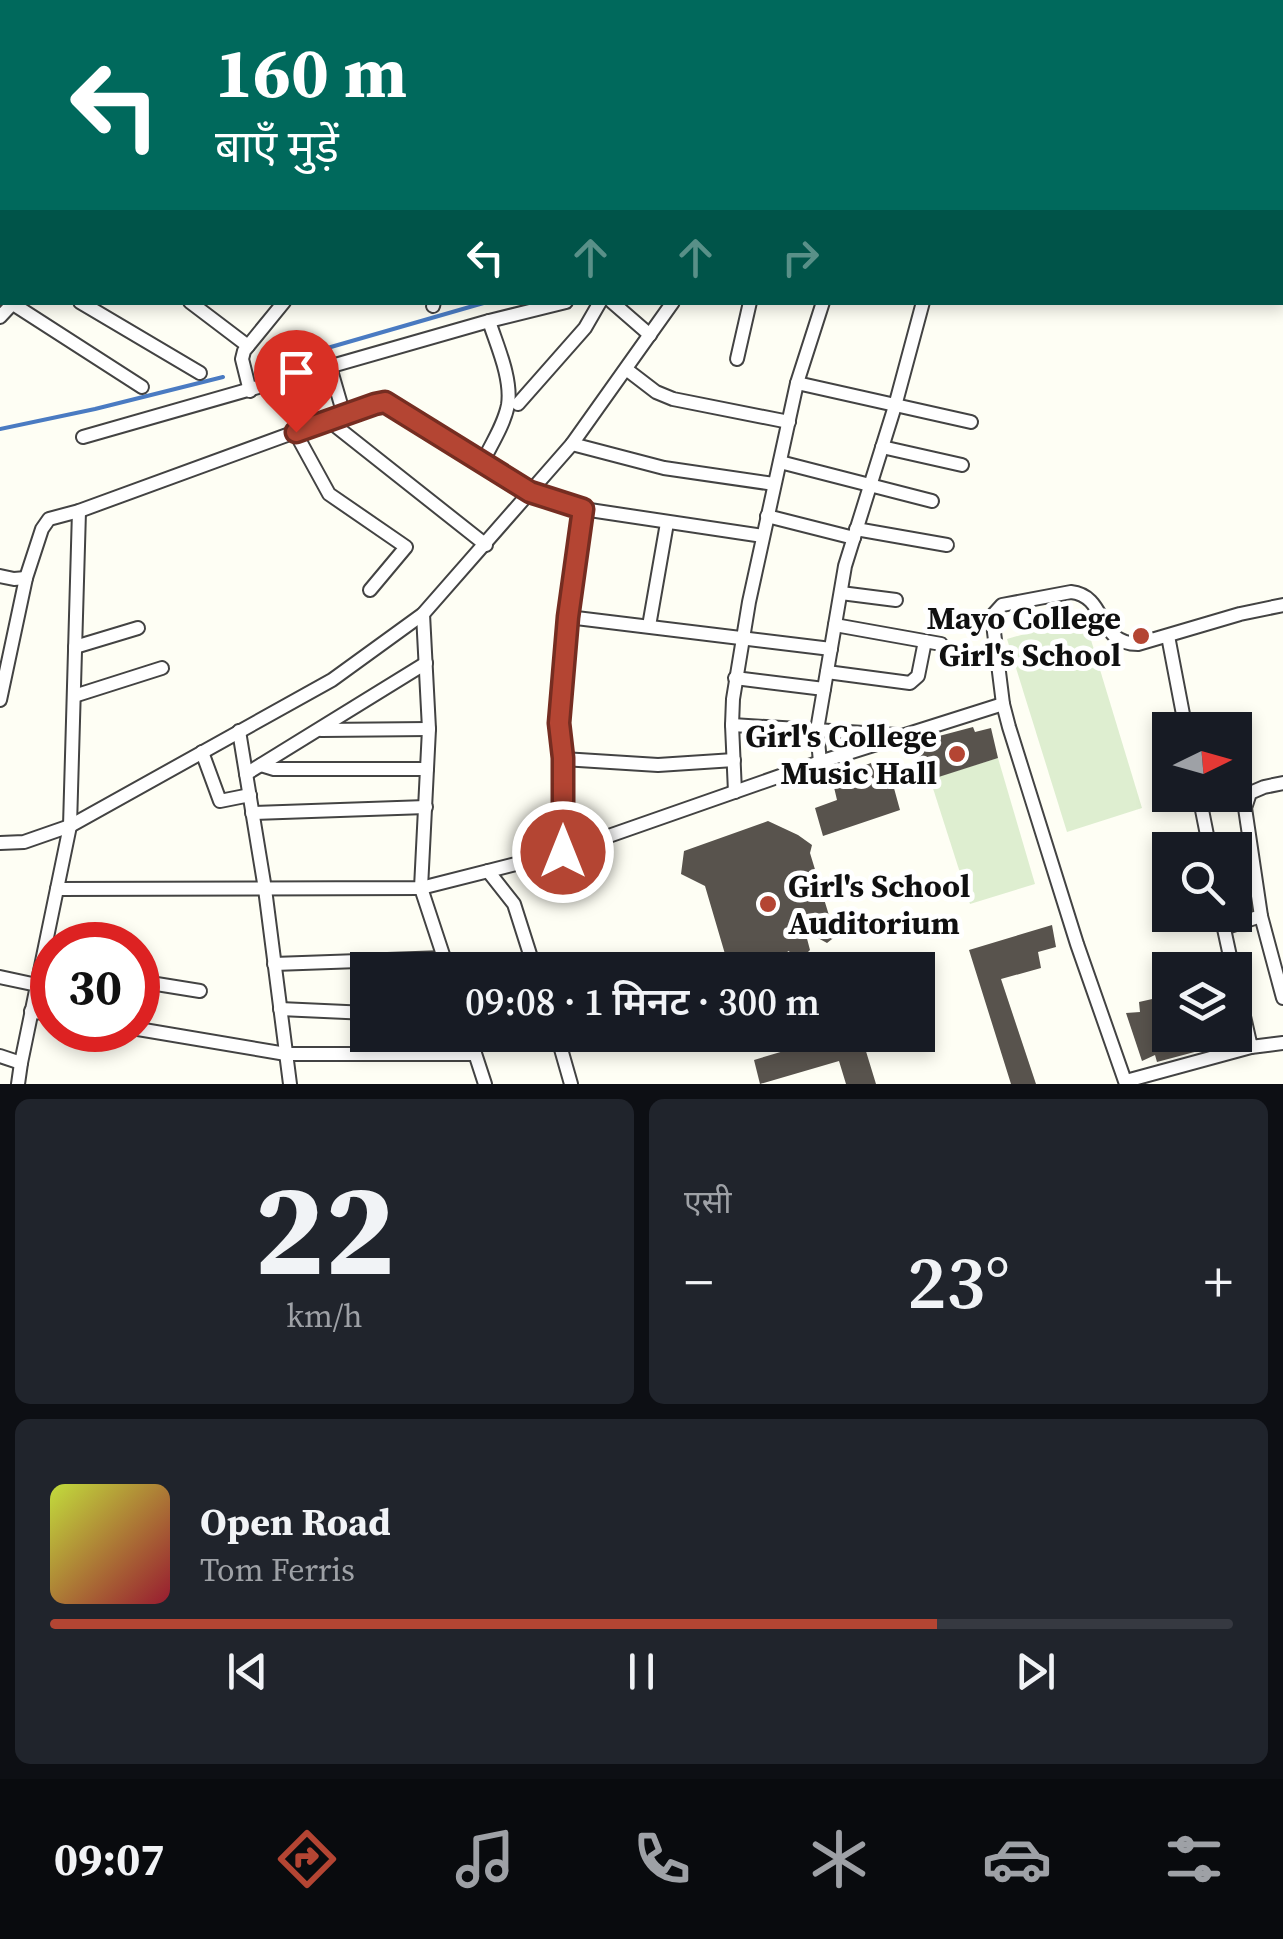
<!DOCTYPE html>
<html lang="hi">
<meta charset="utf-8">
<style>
:root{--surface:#171b24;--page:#20242c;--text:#f1f3f6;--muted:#9ea1a6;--line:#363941;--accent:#b44533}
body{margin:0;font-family:"Source Serif 4","Noto Sans Devanagari",serif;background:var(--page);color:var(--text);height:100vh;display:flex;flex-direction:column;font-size:38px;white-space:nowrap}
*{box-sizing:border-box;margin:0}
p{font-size:32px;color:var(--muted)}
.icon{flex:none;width:55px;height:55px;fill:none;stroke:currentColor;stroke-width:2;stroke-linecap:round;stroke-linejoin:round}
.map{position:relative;height:1084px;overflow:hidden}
.side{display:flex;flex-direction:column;gap:15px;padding:15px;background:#0d0f14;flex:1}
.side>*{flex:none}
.banner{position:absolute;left:0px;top:0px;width:1285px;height:305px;box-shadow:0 5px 15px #0003;background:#00695c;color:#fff;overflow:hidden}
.needle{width:65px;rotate:85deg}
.tools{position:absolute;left:1152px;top:712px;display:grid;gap:20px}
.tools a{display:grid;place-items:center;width:100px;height:100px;border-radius:0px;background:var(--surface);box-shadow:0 5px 15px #0003;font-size:50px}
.speed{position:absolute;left:30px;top:922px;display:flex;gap:20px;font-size:50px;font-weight:700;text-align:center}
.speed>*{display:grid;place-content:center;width:130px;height:130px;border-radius:50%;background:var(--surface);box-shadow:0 5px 15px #0003;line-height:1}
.speed .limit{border:15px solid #d22;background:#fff;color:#111}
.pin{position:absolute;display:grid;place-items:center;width:85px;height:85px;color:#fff;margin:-102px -42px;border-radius:50% 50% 50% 0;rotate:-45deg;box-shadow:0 0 10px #0007}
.pin .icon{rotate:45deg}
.me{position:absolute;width:110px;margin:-55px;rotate:0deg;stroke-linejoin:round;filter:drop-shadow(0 0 8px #0008)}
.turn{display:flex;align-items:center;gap:35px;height:210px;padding:0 50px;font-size:45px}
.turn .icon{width:130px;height:130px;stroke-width:2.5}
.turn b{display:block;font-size:70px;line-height:85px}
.lanes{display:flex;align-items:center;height:95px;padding:0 50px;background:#0003;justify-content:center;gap:50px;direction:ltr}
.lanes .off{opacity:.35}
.big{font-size:75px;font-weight:600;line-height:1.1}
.side .tile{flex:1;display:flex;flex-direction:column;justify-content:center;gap:15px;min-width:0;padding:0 35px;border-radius:15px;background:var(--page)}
.side .dial{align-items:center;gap:0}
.dial b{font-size:130px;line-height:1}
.song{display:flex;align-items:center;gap:30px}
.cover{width:120px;height:120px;border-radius:15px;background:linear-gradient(135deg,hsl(70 70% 55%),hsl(350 70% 35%))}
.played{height:10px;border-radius:5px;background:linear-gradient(90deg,var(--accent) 75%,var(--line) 75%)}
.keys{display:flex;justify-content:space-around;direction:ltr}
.heat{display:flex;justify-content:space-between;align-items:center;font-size:55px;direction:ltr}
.side .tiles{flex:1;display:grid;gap:15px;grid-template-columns:1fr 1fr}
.tile:last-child{grid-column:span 2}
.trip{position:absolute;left:350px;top:952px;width:585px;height:100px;border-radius:0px;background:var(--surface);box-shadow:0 5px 15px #0003;font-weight:600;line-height:100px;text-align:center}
.menu{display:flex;height:160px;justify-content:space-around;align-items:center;background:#090b0e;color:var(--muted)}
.menu .icon{width:70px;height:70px}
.menu .active{color:var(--accent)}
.menu b{font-size:45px;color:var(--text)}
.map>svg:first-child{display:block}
.pitch{fill:#deeed0}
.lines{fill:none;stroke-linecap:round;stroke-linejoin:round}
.stream{stroke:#4a7bc2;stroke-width:4}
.building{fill:#58534d}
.street-casing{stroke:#434343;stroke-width:16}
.highway-casing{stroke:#212121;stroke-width:29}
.street{stroke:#fff;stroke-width:12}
.highway{stroke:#e7ba68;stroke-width:25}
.route-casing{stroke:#752d21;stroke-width:25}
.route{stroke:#b44533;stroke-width:18}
.poi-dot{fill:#b44533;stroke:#fff;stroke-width:4}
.labels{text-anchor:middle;stroke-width:10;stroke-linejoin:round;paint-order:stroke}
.poi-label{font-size:32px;font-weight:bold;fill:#101010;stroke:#fff;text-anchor:end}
</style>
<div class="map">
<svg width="1283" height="1084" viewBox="0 0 1283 1084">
<rect width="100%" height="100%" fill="#fefef4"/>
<!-- pitch -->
<g class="pitch">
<polygon points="1084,617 1142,808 1067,832 1007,639"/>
<polygon points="998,758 1035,884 970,904 930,779"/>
</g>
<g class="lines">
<!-- stream -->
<g class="stream">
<polyline points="1282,245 1283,245"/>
<polyline points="258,368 487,302"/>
<polyline points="0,429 95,409 223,377"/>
</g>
</g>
<!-- building -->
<g class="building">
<polygon points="973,727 975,732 991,728 998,758 923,782 915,750 924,749 924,740"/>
<polygon points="871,763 880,787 892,781 900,810 823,836 815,808 837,800 833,783 839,782 837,775"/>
<polygon points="768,821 798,835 812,845 810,853 831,922 837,926 836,936 827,943 805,931 810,950 802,958 788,951 784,960 742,970 718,970 725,954 705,886 681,874 684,851"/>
<polygon points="1052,925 1056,947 1038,952 1041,968 1001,979 1036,1084 1011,1084 969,950"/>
<polygon points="1170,995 1170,1035 1197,1035 1202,1050 1157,1062 1155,1055 1142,1061 1126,1013 1140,1012 1139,1002"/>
<polygon points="830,1035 861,1035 876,1084 846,1084 839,1061 760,1084 754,1060 831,1037"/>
</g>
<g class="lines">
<!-- street casing -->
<g class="street-casing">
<g id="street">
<polyline points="464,0 465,2"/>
<polyline points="617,0 617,2"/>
<polyline points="967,0 968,2"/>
<polyline points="1196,0 1210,2"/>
<polyline points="311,2 313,0"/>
<polyline points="786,2 789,0"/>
<polyline points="838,2 839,0"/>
<polyline points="1023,2 1025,0"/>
<polyline points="1061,2 1062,0"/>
<polyline points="1165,2 1166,0"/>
<polyline points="1233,2 1233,0"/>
<polyline points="1282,25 1283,23"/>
<polyline points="1282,142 1283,142"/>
<polyline points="0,169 2,169"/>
<polyline points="0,232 2,240"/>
<polyline points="80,302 200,373"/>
<polyline points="190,302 248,346"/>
<polyline points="612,302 650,335"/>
<polyline points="13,304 142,387"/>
<polyline points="433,306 434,302"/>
<polyline points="0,317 14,302"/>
<polyline points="737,359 750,302"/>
<polyline points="330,367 344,415"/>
<polyline points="626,369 656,392 673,399 789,422"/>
<polyline points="797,383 971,422"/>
<polyline points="250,391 242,359 244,351 284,302"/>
<polyline points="518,404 585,328 600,302"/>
<polyline points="328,420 486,545"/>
<polyline points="295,432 329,494 406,547 370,590"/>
<polyline points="83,437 489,321 566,302"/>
<polyline points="572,444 664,468 774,484"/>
<polyline points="882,447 962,465"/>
<polyline points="780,462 932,501"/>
<path d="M 482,463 C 491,445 504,425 508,405 C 512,378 497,346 489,321"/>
<polyline points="583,509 763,536"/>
<polyline points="767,516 854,538"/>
<polyline points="856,529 947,545"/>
<polyline points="0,576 14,579 26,578"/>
<polyline points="841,593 896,600"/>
<polyline points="423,614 429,729 421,888 448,970"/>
<polyline points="568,617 831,649"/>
<polyline points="835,625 941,644"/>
<polyline points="649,626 667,523"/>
<polyline points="1168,636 1186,730"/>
<polyline points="75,647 138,628"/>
<polyline points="827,672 910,683 918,676 925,641"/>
<polyline points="735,678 824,689"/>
<polyline points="74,696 162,668"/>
<polyline points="0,700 26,578 42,529 49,519 79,511 328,420 375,404 385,403 530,492 583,509 568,617 559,723 563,759 563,852"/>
<polyline points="732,725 897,735"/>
<polyline points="321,730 429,729"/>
<polyline points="239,731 265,889 290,1084"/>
<polyline points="202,752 220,801 250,795"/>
<polyline points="563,759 658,765 734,760"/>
<polyline points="820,762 817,730 845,566 895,406 923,302"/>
<polyline points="261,765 274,769 427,769"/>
<polyline points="246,774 426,663"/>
<polyline points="1283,783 1264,787 1250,793 1245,808 1261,916 1283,998"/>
<polyline points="735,792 732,725 733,699 749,602 797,383 823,302"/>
<polyline points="1199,795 1210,850"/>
<polyline points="252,813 426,807"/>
<polyline points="0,843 24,842 70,826 332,680 423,614 572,444 673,302"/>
<polyline points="488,871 514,904 535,970"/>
<polyline points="57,889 421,888 563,852 820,762 1003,704"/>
<polyline points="1221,915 1233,970"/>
<polyline points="1224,928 1261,916"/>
<polyline points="274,964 444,958"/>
<polyline points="0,977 37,985"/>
<polyline points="1235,977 1251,1047 1283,1043"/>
<polyline points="138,981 200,991"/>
<polyline points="280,1009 368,1013"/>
<polyline points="31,1011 52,1015"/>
<polyline points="138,1029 286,1054 475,1054"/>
<polyline points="469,1035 485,1084"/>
<polyline points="557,1035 571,1084"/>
<polyline points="0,1056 21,1063"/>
<polyline points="1126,1081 1251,1047"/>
<polyline points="18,1084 21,1063 70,826 79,511"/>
<path d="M 1126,1084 L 1077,944 L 1009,727 L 1003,704 L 992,616 L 1002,605 L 1071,592 C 1108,596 1096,644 1138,644 L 1240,614 L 1283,605"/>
</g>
</g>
<!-- highway casing -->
<g class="highway-casing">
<g id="highway">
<polyline points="61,2 77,0"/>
<polyline points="142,2 158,0"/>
<polyline points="0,18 2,17"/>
</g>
</g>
<!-- street -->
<use href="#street" class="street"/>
<!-- highway -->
<use href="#highway" class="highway"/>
</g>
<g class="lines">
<!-- route casing -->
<g class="route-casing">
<polyline id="route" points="296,432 375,404 385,402 530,492 583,509 568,617 559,723 563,758 563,852"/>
</g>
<!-- route -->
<use href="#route" class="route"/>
</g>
<!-- markers -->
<g class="poi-dot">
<circle cx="1141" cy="636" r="10"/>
<circle cx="957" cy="754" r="10"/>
<circle cx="768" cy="904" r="10"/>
</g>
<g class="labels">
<!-- poi labels -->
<g class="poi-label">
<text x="1121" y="629">Mayo College<tspan x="1121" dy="37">Girl's School</tspan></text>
<text x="937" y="747">Girl's College<tspan x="937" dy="37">Music Hall</tspan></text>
<text x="788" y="897" text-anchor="start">Girl's School<tspan x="788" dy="37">Auditorium</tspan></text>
</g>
</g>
</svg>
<div class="tools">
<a><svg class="needle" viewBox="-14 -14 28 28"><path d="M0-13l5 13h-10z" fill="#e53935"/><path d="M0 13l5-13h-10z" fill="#9ea1a6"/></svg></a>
<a><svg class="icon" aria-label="search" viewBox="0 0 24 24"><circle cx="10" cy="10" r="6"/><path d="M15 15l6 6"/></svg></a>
<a><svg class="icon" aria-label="layers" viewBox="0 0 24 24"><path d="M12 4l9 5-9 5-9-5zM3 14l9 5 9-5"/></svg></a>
</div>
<div class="speed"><div class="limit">30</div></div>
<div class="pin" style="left:296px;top:432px;background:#d93025"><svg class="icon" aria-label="arrive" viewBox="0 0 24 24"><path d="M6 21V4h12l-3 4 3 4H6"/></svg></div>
<svg class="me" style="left:563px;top:852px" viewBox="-20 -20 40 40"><circle r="17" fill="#b44533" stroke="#fff" stroke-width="3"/><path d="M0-11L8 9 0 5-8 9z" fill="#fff"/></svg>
<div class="trip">09:08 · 1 मिनट · 300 m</div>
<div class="banner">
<div class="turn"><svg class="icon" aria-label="left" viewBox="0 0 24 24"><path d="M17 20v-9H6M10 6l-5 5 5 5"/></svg><div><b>160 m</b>बाएँ मुड़ें</div></div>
<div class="lanes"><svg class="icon" aria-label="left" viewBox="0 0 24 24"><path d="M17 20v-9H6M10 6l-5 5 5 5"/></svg><svg class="icon off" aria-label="ahead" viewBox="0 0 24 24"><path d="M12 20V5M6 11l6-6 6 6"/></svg><svg class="icon off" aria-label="ahead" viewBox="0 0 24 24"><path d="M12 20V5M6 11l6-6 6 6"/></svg><svg class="icon off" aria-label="right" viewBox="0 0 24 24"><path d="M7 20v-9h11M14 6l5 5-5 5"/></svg></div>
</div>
</div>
<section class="side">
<div class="tiles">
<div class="tile dial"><b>22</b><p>km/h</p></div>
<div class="tile"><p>एसी</p>
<div class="heat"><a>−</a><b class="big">23°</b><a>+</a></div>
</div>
<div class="tile">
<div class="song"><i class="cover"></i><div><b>Open Road</b><p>Tom Ferris</p></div></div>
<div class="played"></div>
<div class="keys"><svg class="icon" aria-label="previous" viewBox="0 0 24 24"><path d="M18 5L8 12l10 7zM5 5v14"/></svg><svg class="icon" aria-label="pause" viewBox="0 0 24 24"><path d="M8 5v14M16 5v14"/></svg><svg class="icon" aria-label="next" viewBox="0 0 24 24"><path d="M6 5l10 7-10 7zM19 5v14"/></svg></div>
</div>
</div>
</section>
<nav class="menu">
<b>09:07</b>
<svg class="icon active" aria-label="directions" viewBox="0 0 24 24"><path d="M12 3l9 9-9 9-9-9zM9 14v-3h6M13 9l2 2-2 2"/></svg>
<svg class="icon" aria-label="music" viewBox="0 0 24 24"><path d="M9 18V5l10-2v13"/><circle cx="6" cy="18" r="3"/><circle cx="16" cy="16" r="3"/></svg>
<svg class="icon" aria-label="phone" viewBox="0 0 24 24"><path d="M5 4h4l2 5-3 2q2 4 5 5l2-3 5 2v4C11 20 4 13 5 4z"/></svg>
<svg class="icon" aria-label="climate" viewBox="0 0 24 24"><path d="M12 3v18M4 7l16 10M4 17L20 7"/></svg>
<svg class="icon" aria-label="car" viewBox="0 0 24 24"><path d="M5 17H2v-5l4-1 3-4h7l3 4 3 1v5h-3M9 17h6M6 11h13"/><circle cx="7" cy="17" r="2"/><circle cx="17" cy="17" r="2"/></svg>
<svg class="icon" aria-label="filters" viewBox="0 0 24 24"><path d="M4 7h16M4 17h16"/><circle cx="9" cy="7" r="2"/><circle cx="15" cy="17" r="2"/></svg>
</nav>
